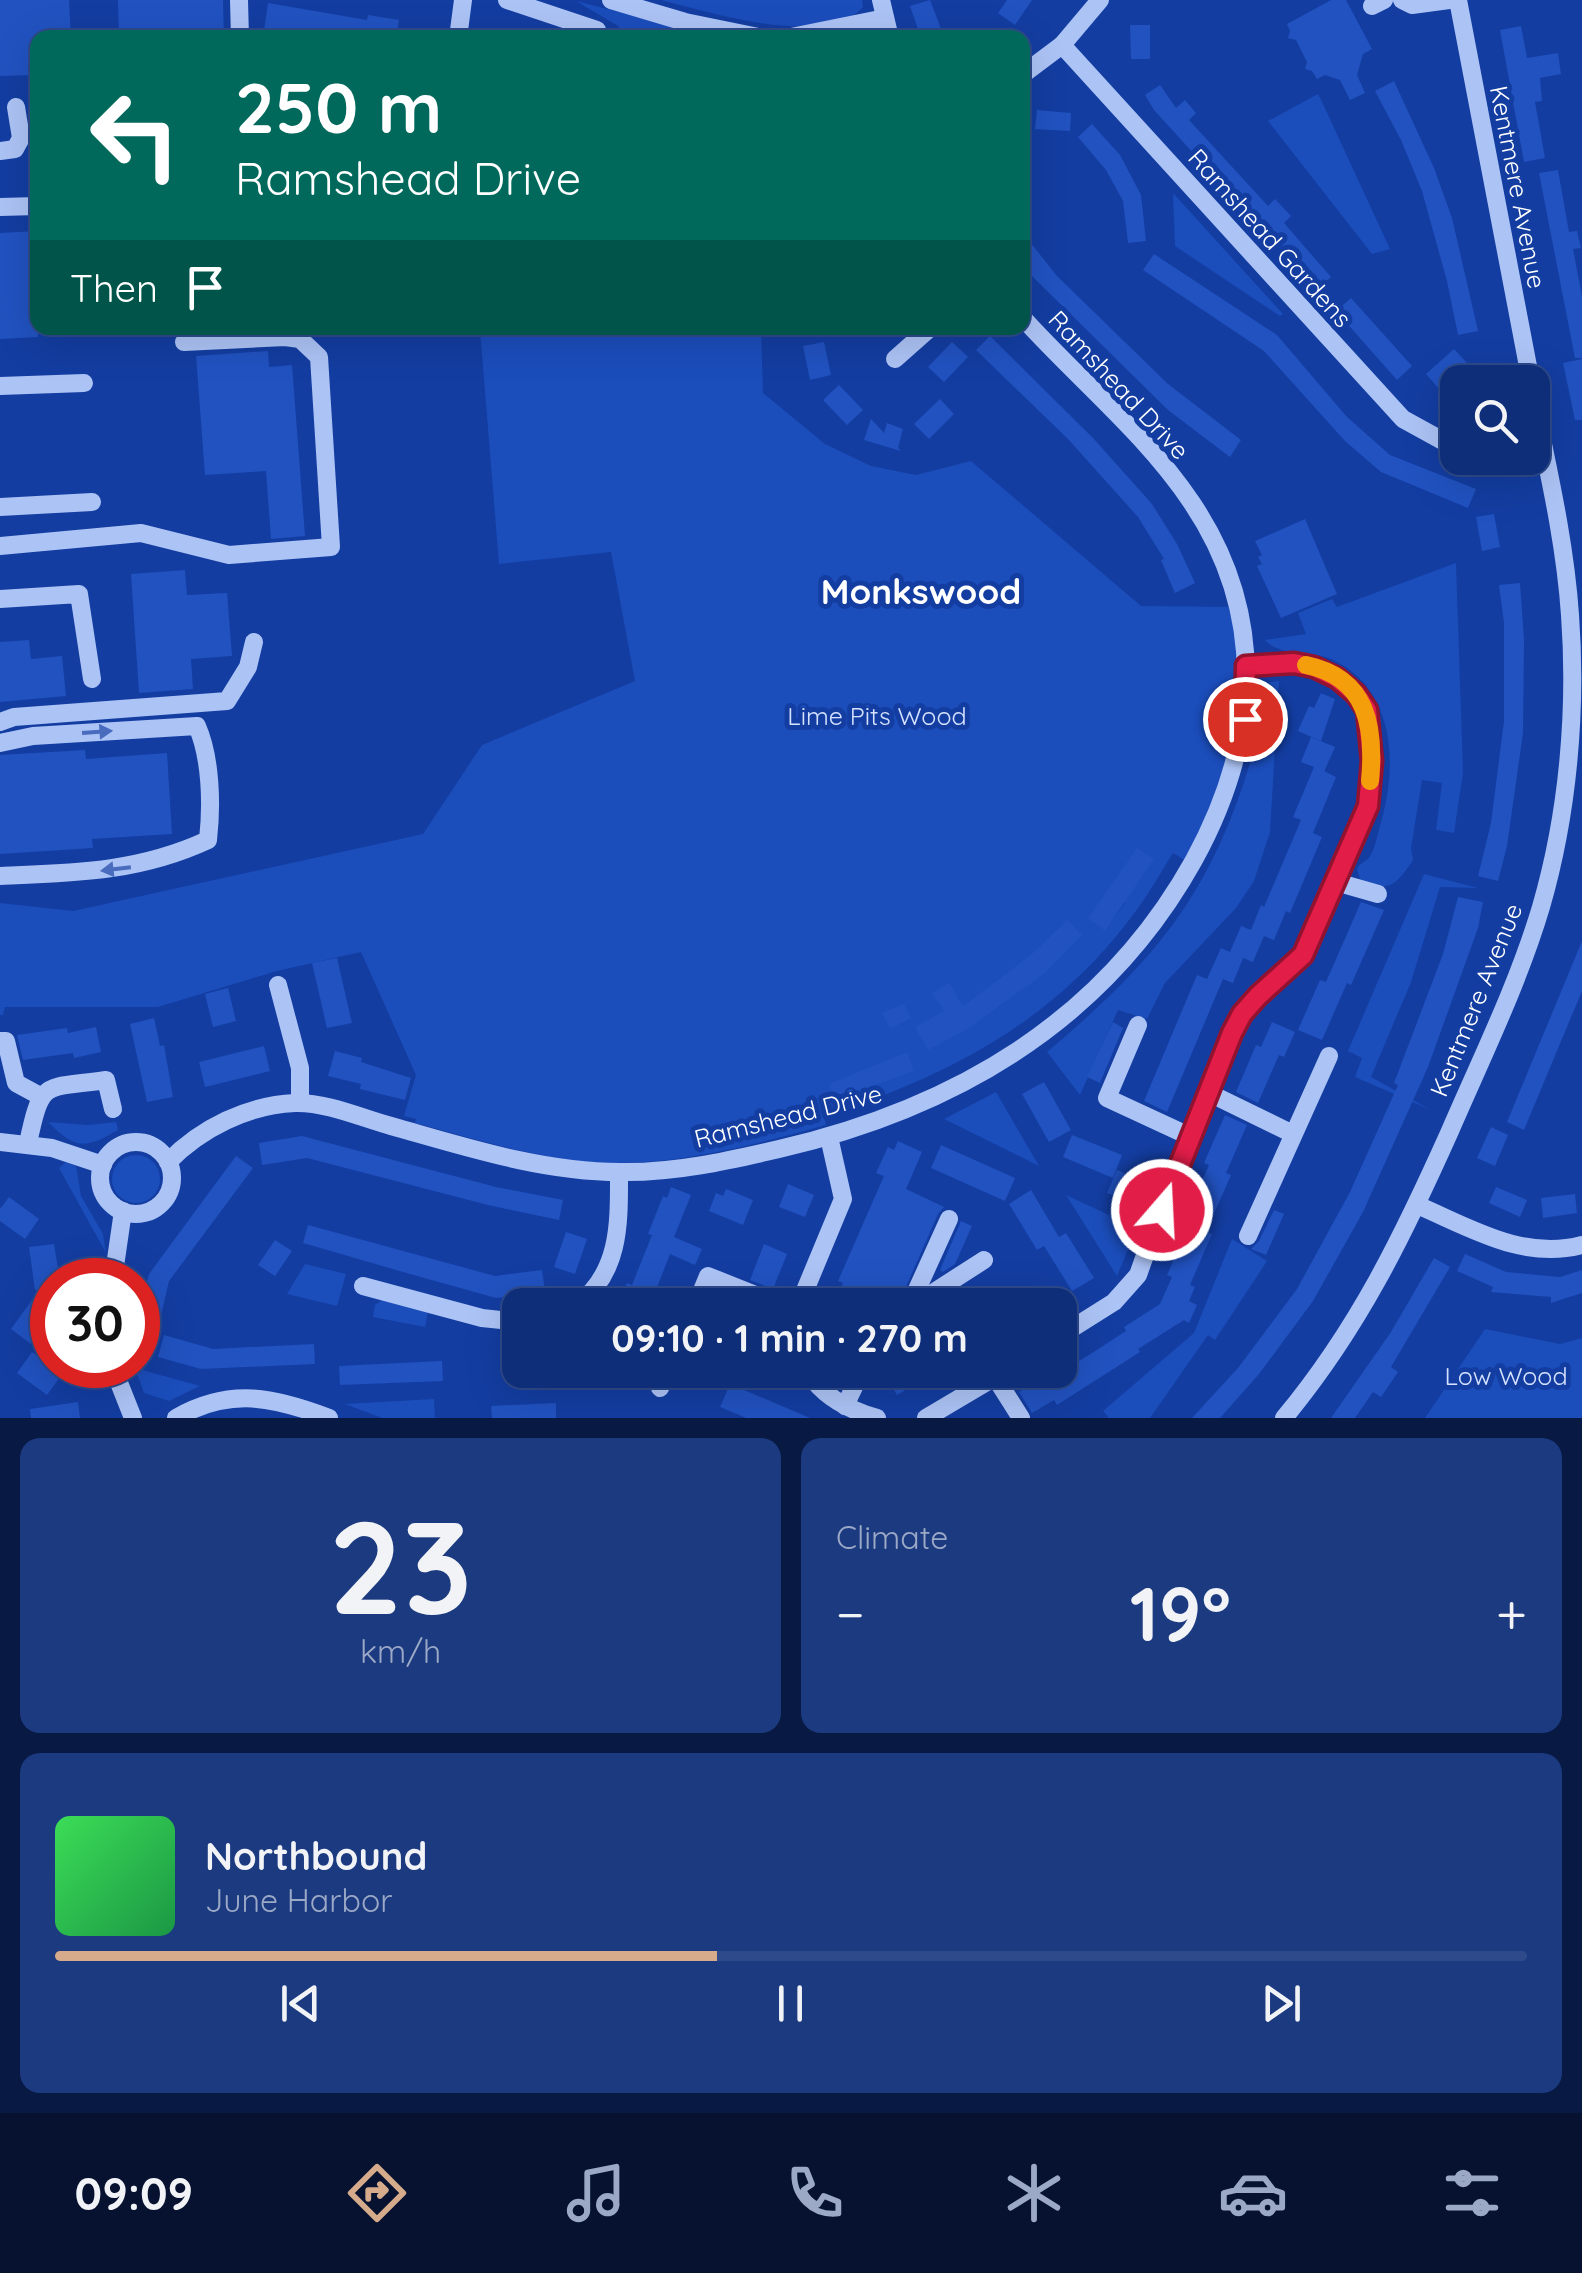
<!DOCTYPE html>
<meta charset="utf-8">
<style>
:root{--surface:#0e2e79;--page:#1c3a80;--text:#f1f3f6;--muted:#9ba8c6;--line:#2e4a8a;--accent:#d6ab8b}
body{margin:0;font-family:Quicksand,sans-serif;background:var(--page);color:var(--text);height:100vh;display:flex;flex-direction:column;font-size:38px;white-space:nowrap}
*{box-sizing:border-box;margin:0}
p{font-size:32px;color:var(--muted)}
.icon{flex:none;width:55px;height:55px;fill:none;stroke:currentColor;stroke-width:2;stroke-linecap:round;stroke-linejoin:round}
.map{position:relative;height:1418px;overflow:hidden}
.drawer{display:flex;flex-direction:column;gap:20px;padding:20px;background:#081943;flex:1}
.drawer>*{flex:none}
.hud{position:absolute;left:30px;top:30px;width:1000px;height:305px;border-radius:20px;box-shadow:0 10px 40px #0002,0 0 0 2px var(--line);background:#00695c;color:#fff;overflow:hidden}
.controls{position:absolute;left:1440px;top:365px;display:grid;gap:20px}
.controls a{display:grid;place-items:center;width:110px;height:110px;border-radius:20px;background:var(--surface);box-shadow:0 10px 40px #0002,0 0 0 2px var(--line);font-size:50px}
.speed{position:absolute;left:30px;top:1258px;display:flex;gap:20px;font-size:50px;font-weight:700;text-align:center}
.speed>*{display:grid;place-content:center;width:130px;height:130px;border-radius:50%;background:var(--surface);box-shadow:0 10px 40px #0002,0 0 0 2px var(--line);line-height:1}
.speed .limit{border:15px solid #d22;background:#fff;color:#111}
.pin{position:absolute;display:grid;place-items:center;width:85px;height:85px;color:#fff;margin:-42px;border:5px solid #fff;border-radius:50%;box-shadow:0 2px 10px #0007}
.me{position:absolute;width:110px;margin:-55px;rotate:19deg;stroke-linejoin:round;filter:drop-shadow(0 0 8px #0008)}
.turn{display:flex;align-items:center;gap:35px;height:210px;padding:0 40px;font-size:45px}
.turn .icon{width:130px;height:130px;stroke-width:2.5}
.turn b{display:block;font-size:70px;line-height:85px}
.then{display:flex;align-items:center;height:95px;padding:0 40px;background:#0003;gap:20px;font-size:38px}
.big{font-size:75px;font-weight:800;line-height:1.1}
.drawer .card{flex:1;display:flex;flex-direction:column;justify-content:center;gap:15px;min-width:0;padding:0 35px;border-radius:20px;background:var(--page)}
.drawer .dial{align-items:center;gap:0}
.dial b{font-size:130px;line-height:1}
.song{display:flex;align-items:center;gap:30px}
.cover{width:120px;height:120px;border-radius:15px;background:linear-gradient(135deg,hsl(130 70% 55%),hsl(140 70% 35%))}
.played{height:10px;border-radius:5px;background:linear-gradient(90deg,var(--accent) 45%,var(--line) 45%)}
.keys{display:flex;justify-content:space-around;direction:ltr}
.heat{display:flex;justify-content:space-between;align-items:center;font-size:55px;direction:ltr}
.drawer .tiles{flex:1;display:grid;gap:20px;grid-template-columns:1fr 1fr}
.card:last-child{grid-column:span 2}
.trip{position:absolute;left:502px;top:1288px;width:575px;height:100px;border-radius:20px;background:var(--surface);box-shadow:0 10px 40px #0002,0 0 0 2px var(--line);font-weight:800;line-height:100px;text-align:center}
.menu{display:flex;height:160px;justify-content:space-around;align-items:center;background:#061230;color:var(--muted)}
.menu .icon{width:70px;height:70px}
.menu .current{color:var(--accent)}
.menu b{font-size:45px;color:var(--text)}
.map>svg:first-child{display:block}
.green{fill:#1b4dbb;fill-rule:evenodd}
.building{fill:#2152c0}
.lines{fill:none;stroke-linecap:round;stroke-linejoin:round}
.minor{stroke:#acc3f5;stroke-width:18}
.oneway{fill:#496cbe}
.route-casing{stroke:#92132f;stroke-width:25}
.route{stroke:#e11d48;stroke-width:18}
.slow{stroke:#f59e0b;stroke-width:18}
.labels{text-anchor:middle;stroke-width:10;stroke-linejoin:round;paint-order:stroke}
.street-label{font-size:25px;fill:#fff;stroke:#133da1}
.park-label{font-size:25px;fill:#d5e2fe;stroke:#133da1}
.district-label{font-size:35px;font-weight:bold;fill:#fff;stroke:#133da1}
</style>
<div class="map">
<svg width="1582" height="1418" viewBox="0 0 1582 1418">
<rect width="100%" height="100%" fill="#133da1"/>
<!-- green -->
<g class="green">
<path d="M 661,0 L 862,0 L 863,7 C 826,49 708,12 661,0 Z"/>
<polygon points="576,1 717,37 626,37 618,26"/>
<polygon points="1318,94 1323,104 1390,249 1372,254 1268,121"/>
<polygon points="1173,193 1283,314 1280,316 1175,246"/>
<path d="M 528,328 L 761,328 L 763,393 L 825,444 L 871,466 L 916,475 L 971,461 L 1141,606 L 1240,607 L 1245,719 L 1191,864 L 1173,853 C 1158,877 1144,902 1126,924 C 1049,1024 942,1079 824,1116 L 826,1125 C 749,1146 670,1168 589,1162 C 530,1157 472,1138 415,1123 L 416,1119 L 404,1116 L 416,1075 L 361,952 L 277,971 L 158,1007 L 5,1007 L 3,1015 L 0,1015 L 0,903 L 73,911 L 423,834 L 482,745 L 635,681 L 611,552 L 499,564 L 480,330 ZM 1109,891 L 1125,903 L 1105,930 L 1089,918 Z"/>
<path d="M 1456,563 L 1463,773 L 1454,833 L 1436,830 L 1442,783 L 1422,780 L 1411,848 L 1413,860 C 1398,883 1388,895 1360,879 L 1357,869 C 1359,864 1364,862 1368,859 C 1375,851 1378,832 1381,822 C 1398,763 1395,688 1331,659 C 1310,650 1280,657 1265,640 L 1306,634 L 1298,613 L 1332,599 L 1337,607 Z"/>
<path d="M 1279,681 L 1270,832 L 1254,881 L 1236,908 L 1165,983 L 1147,1019 L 1118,1010 L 1080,1095 L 1047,1052 C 1146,968 1202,907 1244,782 C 1253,753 1264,723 1260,692 L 1270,682 Z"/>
<polygon points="1424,874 1478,888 1440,887 1411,982 1371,1077 1431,1110 1355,1077 1362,1058 1348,1051"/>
<polygon points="996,1092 1039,1166 944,1119"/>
<path d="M 48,1122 L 88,1125 L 116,1122 L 118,1130 C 85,1149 76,1150 48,1122 Z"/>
<circle cx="136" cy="1179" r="24"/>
<polygon points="66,1162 76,1166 81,1196 103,1234 106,1253 59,1168"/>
<polygon points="1066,1195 1137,1228 1117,1276"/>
<polygon points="1232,1239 1267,1261 1215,1340 1208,1335 1150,1418 1109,1418 1103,1411 1194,1333"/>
<polygon points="305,1264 346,1274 337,1306 287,1294"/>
<polygon points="382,1300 428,1312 425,1327 373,1317 375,1305"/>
<polygon points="1485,1329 1560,1344 1582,1338 1582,1418 1425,1418"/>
<polygon points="135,1368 200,1386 169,1401 144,1393"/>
<polygon points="434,1399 435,1418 382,1418 345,1404"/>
</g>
<!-- building -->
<g class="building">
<polygon points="0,0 69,0 71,38 38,38 38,75 0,76"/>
<polygon points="118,0 223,0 224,38 119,38"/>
<polygon points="930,0 937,18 944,38 921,38 910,6"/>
<polygon points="1007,0 1032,0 1015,25 998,13"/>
<polygon points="1331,0 1346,0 1372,49 1363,54 1357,75 1365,93 1350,100 1340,80 1325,75 1317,79 1312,71 1305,69 1307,62 1296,40 1288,38 1290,31 1287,24"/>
<polygon points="268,3 367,20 368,15 399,20 396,38 263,38"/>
<polygon points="1130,25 1150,25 1150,59 1131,59"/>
<polygon points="1521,26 1527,58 1558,53 1561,74 1540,78 1542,101 1535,102 1545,158 1524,162 1500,30"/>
<polygon points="1394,81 1434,168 1452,218 1478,331 1458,335 1447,281 1422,191 1401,140 1375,91"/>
<polygon points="1160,85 1176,108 1185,100 1196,113 1189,120 1268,206 1275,199 1291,216 1284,223 1331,277 1317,289 1154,110 1145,95"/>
<polygon points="1037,110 1071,113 1070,131 1035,129"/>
<polygon points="1092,124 1120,155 1141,195 1146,241 1128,243 1123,201 1106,170 1078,137"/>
<polygon points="1558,170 1569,232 1577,231 1581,248 1573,249 1582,296 1582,358 1575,358 1539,173"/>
<polygon points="37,231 38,337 0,339 0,233"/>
<polygon points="1022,232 1057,276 1168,384 1241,440 1230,457 1168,410 1034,278 1022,265"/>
<polygon points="1154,254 1277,335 1347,417 1390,455 1476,489 1468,508 1381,472 1345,441 1264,351 1143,270"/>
<polygon points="1351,298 1412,366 1397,380 1336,311"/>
<polygon points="990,336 1094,439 1152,504 1177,544 1195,583 1175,593 1161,560 1164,559 1138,517 1068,439 976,350"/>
<polygon points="824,342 831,375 810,380 803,346"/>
<polygon points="952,342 968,357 944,382 928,367"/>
<polygon points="1454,349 1468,364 1439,389 1426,374"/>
<polygon points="268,351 269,367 292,365 305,536 271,539 266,471 205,475 196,356"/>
<polygon points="1582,359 1582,420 1575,420 1563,363"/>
<polygon points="839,385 863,410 847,425 823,400"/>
<polygon points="940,399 954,414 929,439 914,424"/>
<polygon points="871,419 884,433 887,423 903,429 898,448 901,451 864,440"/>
<polygon points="1494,514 1500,547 1482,551 1476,517"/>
<polygon points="1305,519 1337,594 1281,618 1257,566 1262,564 1258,557 1262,555 1255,541"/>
<polygon points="185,570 187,595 227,593 232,656 191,659 193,689 139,693 131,574"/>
<polygon points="1520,583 1524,640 1523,733 1507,846 1498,881 1478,876 1491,823 1504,721 1504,623 1499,585"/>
<polygon points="29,640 31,659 62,656 66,696 0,702 0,642"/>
<polygon points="1321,693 1335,699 1321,741 1298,731 1309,706 1314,708"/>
<polygon points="1311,737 1335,747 1324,772 1322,770 1336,777 1313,833 1322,837 1290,913 1286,911 1274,940 1264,936 1253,962 1243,958 1233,983 1223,979 1167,1112 1144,1101 1197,975 1207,979 1221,948 1230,952 1241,926 1251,930 1261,905 1264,907 1301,820 1293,817 1314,767 1301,762"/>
<polygon points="85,750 86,759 167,753 172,834 92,839 93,848 0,854 0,755"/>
<polygon points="1137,848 1154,859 1105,931 1088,918"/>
<polygon points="1458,897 1483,902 1478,928 1428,1067 1363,1212 1313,1301 1259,1374 1220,1418 1192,1418 1238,1368 1297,1289 1350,1192 1398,1085 1394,1083 1443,954"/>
<polygon points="1361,902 1384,910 1351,985 1347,983 1322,1040 1298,1030 1320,980 1326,982"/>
<polygon points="1067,920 1082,935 1045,973 966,1030 928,1050 915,1027 944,1011 932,993 949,983 963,1006 1032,954"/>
<polygon points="1582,941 1582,991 1524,1130 1507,1122"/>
<polygon points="337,958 352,1023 327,1028 312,963"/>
<polygon points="228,988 236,1021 213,1027 205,994"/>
<polygon points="904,1004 911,1018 890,1029 882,1013"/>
<polygon points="154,1018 160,1046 164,1045 173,1097 147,1102 130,1024"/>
<polygon points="1113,1022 1123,1028 1100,1083 1087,1077"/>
<polygon points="1272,1022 1295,1032 1284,1057 1279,1055 1258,1103 1236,1092 1256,1045 1261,1047"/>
<polygon points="96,1027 101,1052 74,1058 73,1053 23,1060 17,1035 67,1028 68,1033"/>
<polygon points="264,1046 270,1071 205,1087 199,1062"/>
<polygon points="335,1051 362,1058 361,1062 411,1078 405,1100 360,1089 361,1084 328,1076"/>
<polygon points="907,1052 914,1071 834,1100 829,1084"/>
<polygon points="1044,1082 1071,1130 1049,1142 1022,1094"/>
<polygon points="1225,1115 1247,1125 1226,1173 1231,1175 1206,1232 1212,1234 1190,1285 1195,1287 1189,1301 1197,1305 1189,1323 1184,1320 1138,1349 1140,1352 1057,1405 1054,1400 1032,1413 1019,1392 1040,1379 1043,1383 1092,1353 1126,1331 1124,1327 1160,1304 1172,1277 1167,1275 1192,1218 1187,1215 1209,1165 1204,1163"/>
<polygon points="1491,1127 1508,1135 1495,1166 1477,1158"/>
<polygon points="1072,1135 1122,1155 1113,1178 1063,1157"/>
<polygon points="302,1136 496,1187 563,1200 559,1220 488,1205 307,1158 262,1165 259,1143"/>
<polygon points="898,1141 922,1152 906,1189 944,1207 938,1214 898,1305 833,1305 843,1283 838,1281 884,1176 876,1173 888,1147 894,1150"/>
<polygon points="941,1145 1015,1178 1005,1201 931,1168"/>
<polygon points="236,1156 253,1168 169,1281 160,1320 139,1315 149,1274"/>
<polygon points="1117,1170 1142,1180 1132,1203 1107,1193"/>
<polygon points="788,1184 814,1195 805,1217 779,1207"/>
<polygon points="671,1187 691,1195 674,1237 702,1249 695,1265 670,1254 650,1305 619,1305 627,1283 632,1285 652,1235 648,1234 663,1196 667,1198"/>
<polygon points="1496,1187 1527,1200 1520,1217 1489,1203"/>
<polygon points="726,1189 753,1200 743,1225 709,1211 716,1193 723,1196"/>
<polygon points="1031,1190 1059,1237 1066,1233 1094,1278 1072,1291 1044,1246 1037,1250 1009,1204"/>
<polygon points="1575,1194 1577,1213 1543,1218 1541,1198"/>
<polygon points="9,1197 39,1219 25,1239 0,1221 0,1209"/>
<polygon points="1274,1210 1284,1214 1266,1255 1251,1249 1259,1241"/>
<polygon points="961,1221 972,1226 955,1264 943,1272 940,1270"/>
<polygon points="308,1225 495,1276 542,1270 545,1292 496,1298 410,1274 303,1243"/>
<polygon points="566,1232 587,1239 575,1274 554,1267"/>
<polygon points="275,1240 292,1251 275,1276 258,1265"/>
<polygon points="54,1244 60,1280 52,1280 52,1287 35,1290 29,1247"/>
<polygon points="764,1244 787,1254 773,1289 750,1280"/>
<polygon points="1465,1254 1506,1272 1560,1277 1582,1270 1582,1293 1551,1303 1551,1297 1491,1292 1493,1287 1457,1271"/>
<polygon points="1434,1258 1450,1267 1391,1367 1398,1372 1381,1397 1373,1392 1355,1418 1331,1418 1391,1332"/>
<polygon points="32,1300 52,1316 31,1344 11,1329"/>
<polygon points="164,1335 213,1349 314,1344 315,1364 201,1369 158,1357"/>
<polygon points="32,1352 62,1374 47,1395 17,1373"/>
<polygon points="442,1361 443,1381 340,1385 339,1366"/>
<polygon points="882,1370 939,1370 897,1395"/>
<polygon points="730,1384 810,1418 746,1418 732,1412 720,1407"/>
<polygon points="78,1402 80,1418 31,1418 30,1409"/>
<polygon points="556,1403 556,1418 492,1418 491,1406"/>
</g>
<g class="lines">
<!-- minor -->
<g class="minor">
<polyline points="239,0 240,38"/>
<polyline points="507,0 597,30"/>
<polyline points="611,0 685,22 763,38"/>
<polyline points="881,0 890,38"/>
<polyline points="1402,0 1412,5 1449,0"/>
<polyline points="1458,0 1531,382"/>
<polyline points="1372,6 1384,0"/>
<polyline points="458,38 463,0"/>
<polyline points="786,38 885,18"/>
<polyline points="1062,45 1403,419 1443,441 1458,442"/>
<polyline points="1022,75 1062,45 1100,0"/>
<polyline points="0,151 15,149 21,138 16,107"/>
<polyline points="0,207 38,206"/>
<polyline points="895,359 930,328"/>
<polyline points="0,386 84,383"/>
<polyline points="0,507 92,502"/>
<polyline points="0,546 141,533 229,555 331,547 319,357 300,339 285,337 184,342"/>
<polyline points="0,599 79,594 92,679"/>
<polyline points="0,722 14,717 227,701 248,667 254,642"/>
<path d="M 0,743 L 33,736 L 197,726 C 211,758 212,805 208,840 C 139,872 75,873 0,876"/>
<polyline points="1336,882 1378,894"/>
<polyline points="278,985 300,1068 300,1102"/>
<polyline points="1138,1025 1107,1098 1189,1136"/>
<polyline points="0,1041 6,1041 16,1083 40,1096"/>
<polyline points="1207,1092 1293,1134"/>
<polyline points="0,1142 52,1148 103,1165"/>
<circle cx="136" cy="1178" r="36"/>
<path d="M 28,1143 C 42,1078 43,1089 106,1080 L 113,1109"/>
<path d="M 168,1162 C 201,1128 248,1105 295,1103 C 326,1102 362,1118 391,1126 C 466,1147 542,1172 620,1172 C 675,1173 727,1161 779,1149 C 955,1108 1104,1022 1194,860 C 1258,743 1269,618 1192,503 C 1146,434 1078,379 1022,317"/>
<path d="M 1417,1205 C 1469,1227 1523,1261 1582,1245"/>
<polyline points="1248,1236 1329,1056"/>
<polyline points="113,1280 123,1211"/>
<polyline points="363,1286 482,1318 520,1322"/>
<path d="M 577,1305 C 621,1272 619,1222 619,1172"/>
<polyline points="696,1305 708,1276 780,1305"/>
<polyline points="799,1305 843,1199 829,1137"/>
<polyline points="910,1305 949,1219"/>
<polyline points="914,1305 984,1260"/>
<polyline points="1060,1336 1114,1302 1138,1275 1176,1168 1232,1033 1242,1014 1303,955 1368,806 1372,761 1367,710 1356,695 1337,678 1314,667 1294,663 1245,666"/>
<polyline points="112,1365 133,1418"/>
<path d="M 807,1370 C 821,1396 849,1410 877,1418"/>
<polyline points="995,1377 1021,1418"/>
<polyline points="660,1388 667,1370"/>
<polyline points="845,1406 862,1370"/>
<path d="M 176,1418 C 230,1387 274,1397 329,1418"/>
<polyline points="926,1418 1007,1370"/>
<path d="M 1284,1418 C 1358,1329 1403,1236 1450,1131 C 1482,1057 1518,984 1541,907 C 1568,814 1577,711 1570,615 C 1565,540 1547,465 1532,391"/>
</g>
</g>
<!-- one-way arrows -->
<defs><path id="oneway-solid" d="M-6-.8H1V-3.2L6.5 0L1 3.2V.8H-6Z" transform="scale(2.5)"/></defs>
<g class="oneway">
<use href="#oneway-solid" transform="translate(97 732) rotate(-4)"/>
<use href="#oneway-solid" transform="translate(116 869) rotate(173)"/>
</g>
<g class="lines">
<!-- route casing -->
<g class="route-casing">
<polyline id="route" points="1162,1210 1232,1033 1242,1014 1258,996 1303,955 1368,806 1372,761 1367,710 1356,694 1337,678 1314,667 1294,663 1246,666 1245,719"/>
</g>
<!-- route -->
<use href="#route" class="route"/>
<!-- slow -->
<path class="slow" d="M 1306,665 C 1368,678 1375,727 1370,781"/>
</g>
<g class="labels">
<!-- street labels -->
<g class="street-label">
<text transform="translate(1518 187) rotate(79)" y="9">Kentmere Avenue</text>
<text transform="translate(1270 238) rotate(48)" y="9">Ramshead Gardens</text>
<text transform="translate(1119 385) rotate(47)" y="9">Ramshead Drive</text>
<text transform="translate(1476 1000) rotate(-68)" y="9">Kentmere Avenue</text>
<text transform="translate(788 1116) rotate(-14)" y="9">Ramshead Drive</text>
</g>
<!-- park labels -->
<g class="park-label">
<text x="877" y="725">Lime Pits Wood</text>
<text x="1506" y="1385">Low Wood</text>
</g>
<!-- district labels -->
<g class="district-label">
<text x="921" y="604">Monkswood</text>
</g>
</g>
</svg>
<div class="controls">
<a><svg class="icon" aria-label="search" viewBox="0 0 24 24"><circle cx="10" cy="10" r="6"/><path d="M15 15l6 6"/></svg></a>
</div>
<div class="speed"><div class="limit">30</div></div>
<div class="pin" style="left:1245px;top:719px;background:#d93025"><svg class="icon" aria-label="arrive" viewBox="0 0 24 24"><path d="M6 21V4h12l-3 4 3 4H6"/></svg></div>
<svg class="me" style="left:1162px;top:1210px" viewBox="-20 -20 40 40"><circle r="17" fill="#e11d48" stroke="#fff" stroke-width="3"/><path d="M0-11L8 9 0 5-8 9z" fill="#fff"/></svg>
<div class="trip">09:10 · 1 min · 270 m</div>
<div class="hud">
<div class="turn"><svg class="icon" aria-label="left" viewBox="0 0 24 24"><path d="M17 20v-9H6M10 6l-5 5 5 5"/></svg><div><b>250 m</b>Ramshead Drive</div></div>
<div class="then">Then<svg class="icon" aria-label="arrive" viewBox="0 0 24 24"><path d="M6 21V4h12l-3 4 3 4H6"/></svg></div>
</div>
</div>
<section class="drawer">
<div class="tiles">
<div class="card dial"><b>23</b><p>km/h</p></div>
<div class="card"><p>Climate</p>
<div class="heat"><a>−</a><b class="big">19°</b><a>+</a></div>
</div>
<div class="card">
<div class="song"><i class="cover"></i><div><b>Northbound</b><p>June Harbor</p></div></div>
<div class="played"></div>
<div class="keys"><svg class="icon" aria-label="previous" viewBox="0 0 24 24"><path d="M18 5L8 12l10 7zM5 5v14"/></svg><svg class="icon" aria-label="pause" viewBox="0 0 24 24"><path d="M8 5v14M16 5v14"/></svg><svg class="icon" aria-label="next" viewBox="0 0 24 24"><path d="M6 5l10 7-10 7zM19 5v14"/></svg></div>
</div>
</div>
</section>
<nav class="menu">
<b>09:09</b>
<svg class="icon current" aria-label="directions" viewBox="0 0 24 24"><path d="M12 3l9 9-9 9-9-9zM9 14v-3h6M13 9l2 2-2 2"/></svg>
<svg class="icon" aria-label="music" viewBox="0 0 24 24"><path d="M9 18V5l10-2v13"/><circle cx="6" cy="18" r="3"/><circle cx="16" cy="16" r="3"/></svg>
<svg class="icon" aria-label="phone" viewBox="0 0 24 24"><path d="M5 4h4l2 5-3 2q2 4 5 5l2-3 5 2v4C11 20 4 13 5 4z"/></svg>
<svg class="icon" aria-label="climate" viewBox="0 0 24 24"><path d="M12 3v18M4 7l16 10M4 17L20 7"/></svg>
<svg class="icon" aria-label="car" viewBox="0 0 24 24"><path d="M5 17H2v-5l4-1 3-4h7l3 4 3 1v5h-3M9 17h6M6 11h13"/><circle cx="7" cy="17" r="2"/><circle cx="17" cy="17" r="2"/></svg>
<svg class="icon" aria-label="filters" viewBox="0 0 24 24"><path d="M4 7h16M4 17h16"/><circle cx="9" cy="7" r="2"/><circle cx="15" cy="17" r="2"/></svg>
</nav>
